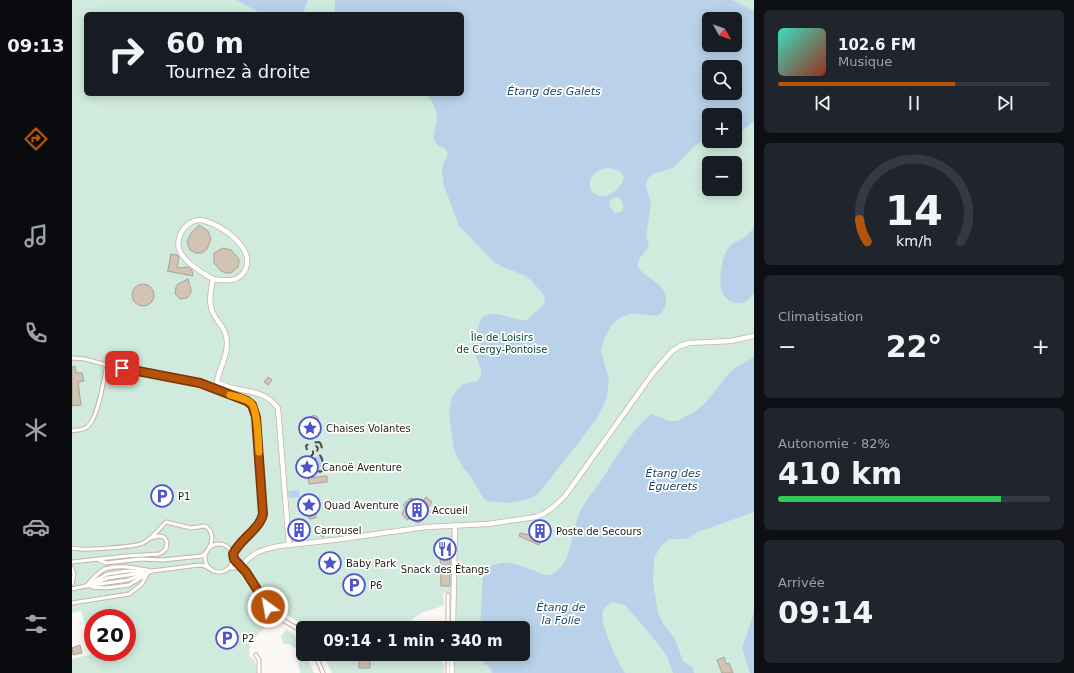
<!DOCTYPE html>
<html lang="fr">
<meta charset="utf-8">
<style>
:root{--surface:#171b24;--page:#20242c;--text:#f1f3f6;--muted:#9ea1a6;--line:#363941;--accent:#b45309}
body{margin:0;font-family:"DejaVu Sans",sans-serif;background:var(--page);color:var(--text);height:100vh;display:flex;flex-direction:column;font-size:15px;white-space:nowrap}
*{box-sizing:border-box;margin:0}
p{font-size:13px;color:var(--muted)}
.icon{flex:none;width:22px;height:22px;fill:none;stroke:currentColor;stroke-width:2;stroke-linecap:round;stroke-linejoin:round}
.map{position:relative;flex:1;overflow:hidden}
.side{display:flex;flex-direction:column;gap:10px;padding:10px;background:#0d0f14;width:320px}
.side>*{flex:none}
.top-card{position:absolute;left:12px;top:12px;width:380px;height:84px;border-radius:6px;box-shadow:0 2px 10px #0003;background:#171b24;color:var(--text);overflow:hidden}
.needle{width:26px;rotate:130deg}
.fabs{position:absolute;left:630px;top:12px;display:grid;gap:8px}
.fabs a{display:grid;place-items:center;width:40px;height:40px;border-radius:6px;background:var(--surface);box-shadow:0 2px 10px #0003;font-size:20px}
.speed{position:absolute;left:12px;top:609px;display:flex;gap:8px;font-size:20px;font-weight:700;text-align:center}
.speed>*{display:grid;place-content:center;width:52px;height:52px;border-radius:50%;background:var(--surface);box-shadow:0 2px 10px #0003;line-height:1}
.speed .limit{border:6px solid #d22;background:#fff;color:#111}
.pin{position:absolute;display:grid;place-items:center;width:34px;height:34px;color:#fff;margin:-17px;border-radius:8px;box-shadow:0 2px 6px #0006}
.me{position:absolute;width:44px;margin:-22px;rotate:328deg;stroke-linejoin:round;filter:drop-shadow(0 0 3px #0008)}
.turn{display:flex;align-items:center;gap:14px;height:84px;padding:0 16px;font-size:18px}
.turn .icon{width:52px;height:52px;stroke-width:2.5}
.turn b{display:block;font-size:28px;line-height:34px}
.big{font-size:30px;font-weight:800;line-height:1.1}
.side .card{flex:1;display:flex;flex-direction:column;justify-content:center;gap:6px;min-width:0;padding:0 14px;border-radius:6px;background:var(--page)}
.side .dial{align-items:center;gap:0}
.dial svg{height:104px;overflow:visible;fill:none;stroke:var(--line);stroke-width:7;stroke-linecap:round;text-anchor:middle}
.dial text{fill:var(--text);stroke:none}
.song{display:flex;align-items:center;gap:12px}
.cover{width:48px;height:48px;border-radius:6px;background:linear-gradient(135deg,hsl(170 70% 55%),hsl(10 70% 35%))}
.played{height:4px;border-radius:2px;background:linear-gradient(90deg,var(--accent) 65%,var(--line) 65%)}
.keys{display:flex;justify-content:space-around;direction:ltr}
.heat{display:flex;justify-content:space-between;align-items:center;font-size:22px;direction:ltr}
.charge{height:6px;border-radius:3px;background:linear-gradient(90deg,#34c759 82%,var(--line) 0)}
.trip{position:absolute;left:224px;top:621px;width:234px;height:40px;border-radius:6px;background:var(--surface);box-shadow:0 2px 10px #0003;font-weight:800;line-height:40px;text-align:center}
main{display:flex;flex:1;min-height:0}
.menu{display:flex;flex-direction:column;width:72px;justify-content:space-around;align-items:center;background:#090b0e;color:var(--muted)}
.menu .icon{width:28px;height:28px}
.menu .active{color:var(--accent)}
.menu b{font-size:18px;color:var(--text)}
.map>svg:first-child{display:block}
.green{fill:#d0ebdd;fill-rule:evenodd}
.water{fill:#b9d2e9;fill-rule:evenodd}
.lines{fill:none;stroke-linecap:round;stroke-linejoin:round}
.canal{stroke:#b9d2e9;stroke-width:8}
.building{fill:#d1c4b4;stroke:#ada191}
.service-casing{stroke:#c6b3a8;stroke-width:5}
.pedestrian-casing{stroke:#c6b3a8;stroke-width:6}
.service{stroke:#fff;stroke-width:3}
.pedestrian{stroke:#fff;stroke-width:4.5}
.rail{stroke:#504a46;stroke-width:2;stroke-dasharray:7 7;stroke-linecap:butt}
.route-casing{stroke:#753606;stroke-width:10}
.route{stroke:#b45309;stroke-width:7}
.slow{stroke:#f59e0b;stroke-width:7}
.labels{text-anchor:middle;stroke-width:3.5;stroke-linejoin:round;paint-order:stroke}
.park-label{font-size:10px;fill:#05462f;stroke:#fff}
.poi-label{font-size:10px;fill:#221b17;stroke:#fff;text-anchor:start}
.water-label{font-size:11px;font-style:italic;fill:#1f4668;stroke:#fff}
</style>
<main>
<nav class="menu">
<b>09:13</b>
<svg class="icon active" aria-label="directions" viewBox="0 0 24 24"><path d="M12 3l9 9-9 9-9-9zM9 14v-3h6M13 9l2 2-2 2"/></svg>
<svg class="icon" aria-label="music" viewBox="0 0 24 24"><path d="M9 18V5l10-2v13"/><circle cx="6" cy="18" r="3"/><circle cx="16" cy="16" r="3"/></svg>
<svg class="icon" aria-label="phone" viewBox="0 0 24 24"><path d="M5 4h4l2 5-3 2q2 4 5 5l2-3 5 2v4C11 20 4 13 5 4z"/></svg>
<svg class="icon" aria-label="climate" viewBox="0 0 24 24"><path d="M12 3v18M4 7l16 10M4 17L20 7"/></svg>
<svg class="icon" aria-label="car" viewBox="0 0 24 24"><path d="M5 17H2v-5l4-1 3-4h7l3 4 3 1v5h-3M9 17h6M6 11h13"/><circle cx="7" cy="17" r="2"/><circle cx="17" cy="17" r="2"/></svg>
<svg class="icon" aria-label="filters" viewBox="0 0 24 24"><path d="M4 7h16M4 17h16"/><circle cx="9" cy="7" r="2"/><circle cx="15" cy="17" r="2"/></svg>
</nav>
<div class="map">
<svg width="682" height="673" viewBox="0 0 682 673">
<rect width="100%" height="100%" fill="#fcf8f6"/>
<!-- green -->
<g class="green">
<path d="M 0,0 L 682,0 L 682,673 L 379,673 L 379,654 L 451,654 L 451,628 L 379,628 L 380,593 L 371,593 L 372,605 C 360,611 339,612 337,628 L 235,628 L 211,612 L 209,608 L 210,605 L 209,603 L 206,608 L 207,612 L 178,643 L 177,655 L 183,661 L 185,673 L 0,673 L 0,659 L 21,654 L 9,611 L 0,613 ZM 14,14 L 390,14 L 390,94 L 14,94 ZM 637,19 L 663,19 L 663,45 L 637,45 ZM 637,67 L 663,67 L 663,93 L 637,93 ZM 637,115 L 663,115 L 663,141 L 637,141 ZM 637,163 L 663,163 L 663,189 L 637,189 ZM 21,618 L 55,618 L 55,652 L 21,652 Z"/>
<path d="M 214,629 C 224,635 231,642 231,654 L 234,654 L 242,673 L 228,673 L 224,649 L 219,645 L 212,644 L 209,637 Z"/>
<polygon points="251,654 364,654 372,665 372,673 260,673"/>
</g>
<!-- water -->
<g class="water">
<polygon points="164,0 236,0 231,14 190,14"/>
<path d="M 263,0 L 660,0 L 682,11 L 682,121 L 669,131 L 663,134 L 663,115 L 637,115 L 637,139 C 619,142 613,161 600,168 C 591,172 580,171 575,180 L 574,186 L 579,204 L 574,236 L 577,246 L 568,258 L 565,266 C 573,279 597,284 594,303 C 593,309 590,313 585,316 L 559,313 L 546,319 L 540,325 L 533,337 L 529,351 L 537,379 L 535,398 L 527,415 L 508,441 L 466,494 L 461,497 L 454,500 L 434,503 L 416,501 L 412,499 L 397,474 L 392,469 L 382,450 L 377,414 L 380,397 L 386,389 L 392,384 L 405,381 L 409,376 L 409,370 L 401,348 L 400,343 L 409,319 C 420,307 441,321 455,320 L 472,304 L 473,299 L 471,294 L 460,281 L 452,275 L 431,267 L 422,262 L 387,226 L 372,186 L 370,172 L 371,164 L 376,154 L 373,148 C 354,143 365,130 365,117 C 364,108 360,100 354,94 L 390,94 L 390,14 L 263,14 ZM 637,19 L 663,19 L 663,45 L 637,45 ZM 637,67 L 663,67 L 663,93 L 637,93 ZM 533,168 C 541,168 550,169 552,178 C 550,183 547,188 543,191 C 521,208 504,177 533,168 ZM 543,197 L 548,198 L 551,203 L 551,210 L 547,213 L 543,213 L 537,206 L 538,200 Z"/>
<path d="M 682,228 L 682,293 C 679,297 676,302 670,303 C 661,305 651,298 649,289 C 647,282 650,258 654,252 C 658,243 665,242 673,237 C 676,234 679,231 682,228 Z"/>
<path d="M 682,357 L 682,512 L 626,532 L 614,539 L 597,539 L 590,545 L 582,558 L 581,582 L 586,613 L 592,625 L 603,639 L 611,661 L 621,668 L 622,673 L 601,673 L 595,656 L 577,633 L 553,605 L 540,602 C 536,604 533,607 531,611 C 527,622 546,664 553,673 L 420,673 L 418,668 L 411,661 L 411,656 L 405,656 L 405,654 L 451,654 L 451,628 L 408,628 L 411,575 C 421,556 445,563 460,570 C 465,571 470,575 475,575 C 479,575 483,573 486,570 C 501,556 499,533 507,514 C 511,504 520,493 527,484 C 539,466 563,424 580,414 L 596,421 L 605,421 L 623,412 L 634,402 L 658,372 L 666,366 Z"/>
<polygon points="227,490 228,497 217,498 216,491"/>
<polygon points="682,612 682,673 678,673 671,651 671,646"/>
</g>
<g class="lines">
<!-- canal -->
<polygon class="canal" points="248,459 249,468 243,470 240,473 238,473 236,461 240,460 242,465 246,465 246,460"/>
</g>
<!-- building -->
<g class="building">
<polygon points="127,225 136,231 139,239 135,249 130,253 124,253 118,250 115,242 119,233"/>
<polygon points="151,248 159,250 167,259 167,262 166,267 159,273 154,273 149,271 142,263 142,253"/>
<polygon points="99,254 105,255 107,257 105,268 116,267 120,270 121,276 95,271 96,270"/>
<polygon points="116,279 119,289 119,293 115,298 108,299 103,294 104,287 106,284"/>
<circle cx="71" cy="295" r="11"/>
<polygon points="3,366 4,373 10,373 12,381 6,382 9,405 0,406 0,367"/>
<polygon points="196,377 200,380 196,385 192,382"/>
<circle cx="242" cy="420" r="4.5"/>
<polygon points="255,476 255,482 237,484 236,478"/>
<polygon points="354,497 360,502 356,508 357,511 350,521 346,523 337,518 336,520 333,518 330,514 333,507 331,505 336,500 339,498 349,503"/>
<polygon points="243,509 244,518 237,519 236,510"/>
<circle cx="227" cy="530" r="6"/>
<circle cx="251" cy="533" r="3.5"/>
<polygon points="448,533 463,536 470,538 467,545 447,536"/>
<polygon points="368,546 378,547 378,586 369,586"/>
<polygon points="357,622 357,628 348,628 348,623"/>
<polygon points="8,645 10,653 1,655 0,648"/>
<polygon points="652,657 654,664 657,663 661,673 650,673 645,660"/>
<rect x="287" y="660" width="11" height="8"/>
</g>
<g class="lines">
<!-- service casing -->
<g class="service-casing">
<g id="service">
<path d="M 0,358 L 13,359 L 35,365 L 128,383 L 179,403 L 184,417 L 191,514 C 188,529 168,539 161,554"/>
<path d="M 0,431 C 5,430 11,430 15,427 C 26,420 32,377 35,365"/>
<circle cx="147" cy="558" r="14"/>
<path d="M 0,548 C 9,551 63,547 71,543 C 80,539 87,529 94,522 L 119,528 L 133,526 L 136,528 C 141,534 141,541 137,548"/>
<polyline points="161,558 174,572 198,610 206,617 226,629 231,634"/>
<polyline points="27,560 34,563 69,559 90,560 130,556 134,552"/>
<polyline points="0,562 54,556 87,554 89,553 94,549 95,542 92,537 87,536 78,538"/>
<polyline points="0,568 2,575 0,584"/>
<polyline points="157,568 167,568 171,570"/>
<polyline points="21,582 35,574 56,571 71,571"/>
<polyline points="19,584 36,578 70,573"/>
<path d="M 14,586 C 19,581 26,572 33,569 C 46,564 65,568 79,571"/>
<polyline points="20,587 34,588 57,585 75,574"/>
<polyline points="0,589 14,586 56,580 80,571 127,565 133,566 140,570"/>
<polyline points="0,603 57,594 70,584 75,574"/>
<polyline points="376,628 376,595"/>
<polyline points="243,654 251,673"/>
<polyline points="184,655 187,660 187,673"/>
<polyline points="376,673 376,654"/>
</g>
</g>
<!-- pedestrian casing -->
<g class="pedestrian-casing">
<g id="pedestrian">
<path d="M 141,279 C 131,274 110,260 107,249 C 103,234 118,216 133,221 C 147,225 165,237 172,250 C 179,262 174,278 159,280 C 153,281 147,280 141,279 C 139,288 137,298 139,307 C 141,320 155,326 155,343 C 155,359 147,368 145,382 C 164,394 190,386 206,408 L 217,545"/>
<path d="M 170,567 L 175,560 L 184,553 L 194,549 L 207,546 L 262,540 L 354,527 L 416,524 L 464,517 C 476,513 484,505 493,496 L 581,373 L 600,351 L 608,346 L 617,343 L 659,341 L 682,336"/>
<polyline points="381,628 383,525"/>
<polyline points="380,673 380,654"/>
</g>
</g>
<!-- service -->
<use href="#service" class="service"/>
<!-- pedestrian -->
<use href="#pedestrian" class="pedestrian"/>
<!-- rail -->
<path class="rail" d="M 247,442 C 251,445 250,451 248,455 L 250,459 L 251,470 L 248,472 L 244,469 L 243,458 L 246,448 L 244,446 L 241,446 L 241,454 L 239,456 L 236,454 L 234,446 L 237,443 Z"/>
</g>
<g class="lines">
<!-- route casing -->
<g class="route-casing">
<path id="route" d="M 50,368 L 128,383 L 175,401 L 180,405 L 184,417 L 191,514 C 188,529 168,539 161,554 L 162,559 L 174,572 L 196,607"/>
</g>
<!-- route -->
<use href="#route" class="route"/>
<!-- slow -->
<path class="slow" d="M 158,395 C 164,397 174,398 179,403 C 186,410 186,441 187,452"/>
</g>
<!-- icons -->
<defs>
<g id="sight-ring" transform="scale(1.15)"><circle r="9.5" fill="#fff" stroke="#4d55cb" stroke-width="1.5"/><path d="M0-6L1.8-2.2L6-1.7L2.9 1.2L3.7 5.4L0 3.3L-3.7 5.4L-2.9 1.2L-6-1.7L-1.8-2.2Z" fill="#4d55cb"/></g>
<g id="parking-ring" transform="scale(1.15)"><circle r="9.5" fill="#fff" stroke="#4d55cb" stroke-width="1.5"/><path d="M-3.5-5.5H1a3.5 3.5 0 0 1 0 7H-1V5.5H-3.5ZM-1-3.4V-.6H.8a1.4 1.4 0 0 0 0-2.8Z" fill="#4d55cb"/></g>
<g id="building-ring" transform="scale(1.15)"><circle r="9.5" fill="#fff" stroke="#4d55cb" stroke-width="1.5"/><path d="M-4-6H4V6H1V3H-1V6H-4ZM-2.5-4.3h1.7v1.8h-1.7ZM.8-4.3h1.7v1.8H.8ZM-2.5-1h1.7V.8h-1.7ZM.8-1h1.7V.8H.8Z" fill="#4d55cb"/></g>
<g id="restaurant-ring" transform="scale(1.15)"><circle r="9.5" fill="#fff" stroke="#4d55cb" stroke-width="1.5"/><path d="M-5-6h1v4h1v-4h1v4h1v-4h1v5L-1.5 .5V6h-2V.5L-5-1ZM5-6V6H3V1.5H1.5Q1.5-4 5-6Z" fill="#4d55cb"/></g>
</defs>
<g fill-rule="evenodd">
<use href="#sight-ring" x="238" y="428"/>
<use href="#sight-ring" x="235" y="467"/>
<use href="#parking-ring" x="90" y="496"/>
<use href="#sight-ring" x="237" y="505"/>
<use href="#building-ring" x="345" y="510"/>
<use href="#building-ring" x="227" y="530"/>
<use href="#building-ring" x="468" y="531"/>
<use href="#restaurant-ring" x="373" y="549"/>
<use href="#sight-ring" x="258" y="563"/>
<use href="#parking-ring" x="282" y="585"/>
<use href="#parking-ring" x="155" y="638"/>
</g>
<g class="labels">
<!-- park labels -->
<g class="park-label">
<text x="430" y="341">Île de Loisirs<tspan x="430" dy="12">de Cergy-Pontoise</tspan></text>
</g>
<!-- poi labels -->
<g class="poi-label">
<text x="254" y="432">Chaises Volantes</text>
<text x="250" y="471">Canoë Aventure</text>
<text x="106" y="500">P1</text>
<text x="252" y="509">Quad Aventure</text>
<text x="360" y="514">Accueil</text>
<text x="242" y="534">Carrousel</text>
<text x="484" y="535">Poste de Secours</text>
<text x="274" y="567">Baby Park</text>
<text x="373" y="573" text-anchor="middle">Snack des Étangs</text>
<text x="298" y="589">P6</text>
<text x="170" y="642">P2</text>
</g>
<!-- water labels -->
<g class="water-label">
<text x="482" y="95">Étang des Galets</text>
<text x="601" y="477">Étang des<tspan x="601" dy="13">Éguerets</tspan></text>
<text x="489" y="611">Étang de<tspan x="489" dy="13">la Folie</tspan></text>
</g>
</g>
</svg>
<div class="fabs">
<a><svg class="needle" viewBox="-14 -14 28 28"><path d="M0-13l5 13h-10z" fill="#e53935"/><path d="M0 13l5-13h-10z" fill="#9ea1a6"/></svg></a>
<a><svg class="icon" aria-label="search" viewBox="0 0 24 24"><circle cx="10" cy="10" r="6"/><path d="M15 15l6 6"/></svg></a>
<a>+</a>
<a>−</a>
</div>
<div class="speed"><div class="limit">20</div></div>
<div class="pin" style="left:50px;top:368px;background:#d93025"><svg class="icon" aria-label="arrive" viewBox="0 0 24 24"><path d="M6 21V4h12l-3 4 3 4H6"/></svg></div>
<svg class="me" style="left:196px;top:607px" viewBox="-20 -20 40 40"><circle r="17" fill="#b45309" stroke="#fff" stroke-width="3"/><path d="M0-11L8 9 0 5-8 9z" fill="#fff"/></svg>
<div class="trip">09:14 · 1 min · 340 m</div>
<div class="top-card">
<div class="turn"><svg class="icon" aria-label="right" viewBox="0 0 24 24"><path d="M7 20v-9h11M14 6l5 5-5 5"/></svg><div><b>60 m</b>Tournez à droite</div></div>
</div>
</div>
<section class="side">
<div class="card">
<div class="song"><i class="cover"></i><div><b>102.6 FM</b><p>Musique</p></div></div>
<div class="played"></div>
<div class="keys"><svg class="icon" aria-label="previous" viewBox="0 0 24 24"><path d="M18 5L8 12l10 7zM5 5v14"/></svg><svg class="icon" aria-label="pause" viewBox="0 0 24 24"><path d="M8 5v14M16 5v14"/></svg><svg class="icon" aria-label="next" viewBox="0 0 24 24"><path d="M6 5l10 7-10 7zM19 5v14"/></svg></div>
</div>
<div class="card dial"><svg viewBox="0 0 100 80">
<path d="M14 69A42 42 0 1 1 86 69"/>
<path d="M14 69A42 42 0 0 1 8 52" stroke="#b45309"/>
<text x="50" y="56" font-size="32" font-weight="700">14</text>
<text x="50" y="72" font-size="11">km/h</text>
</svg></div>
<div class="card"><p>Climatisation</p>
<div class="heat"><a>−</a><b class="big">22°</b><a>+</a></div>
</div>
<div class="card"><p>Autonomie · 82%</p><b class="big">410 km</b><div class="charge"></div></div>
<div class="card"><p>Arrivée</p><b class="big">09:14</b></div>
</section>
</main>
